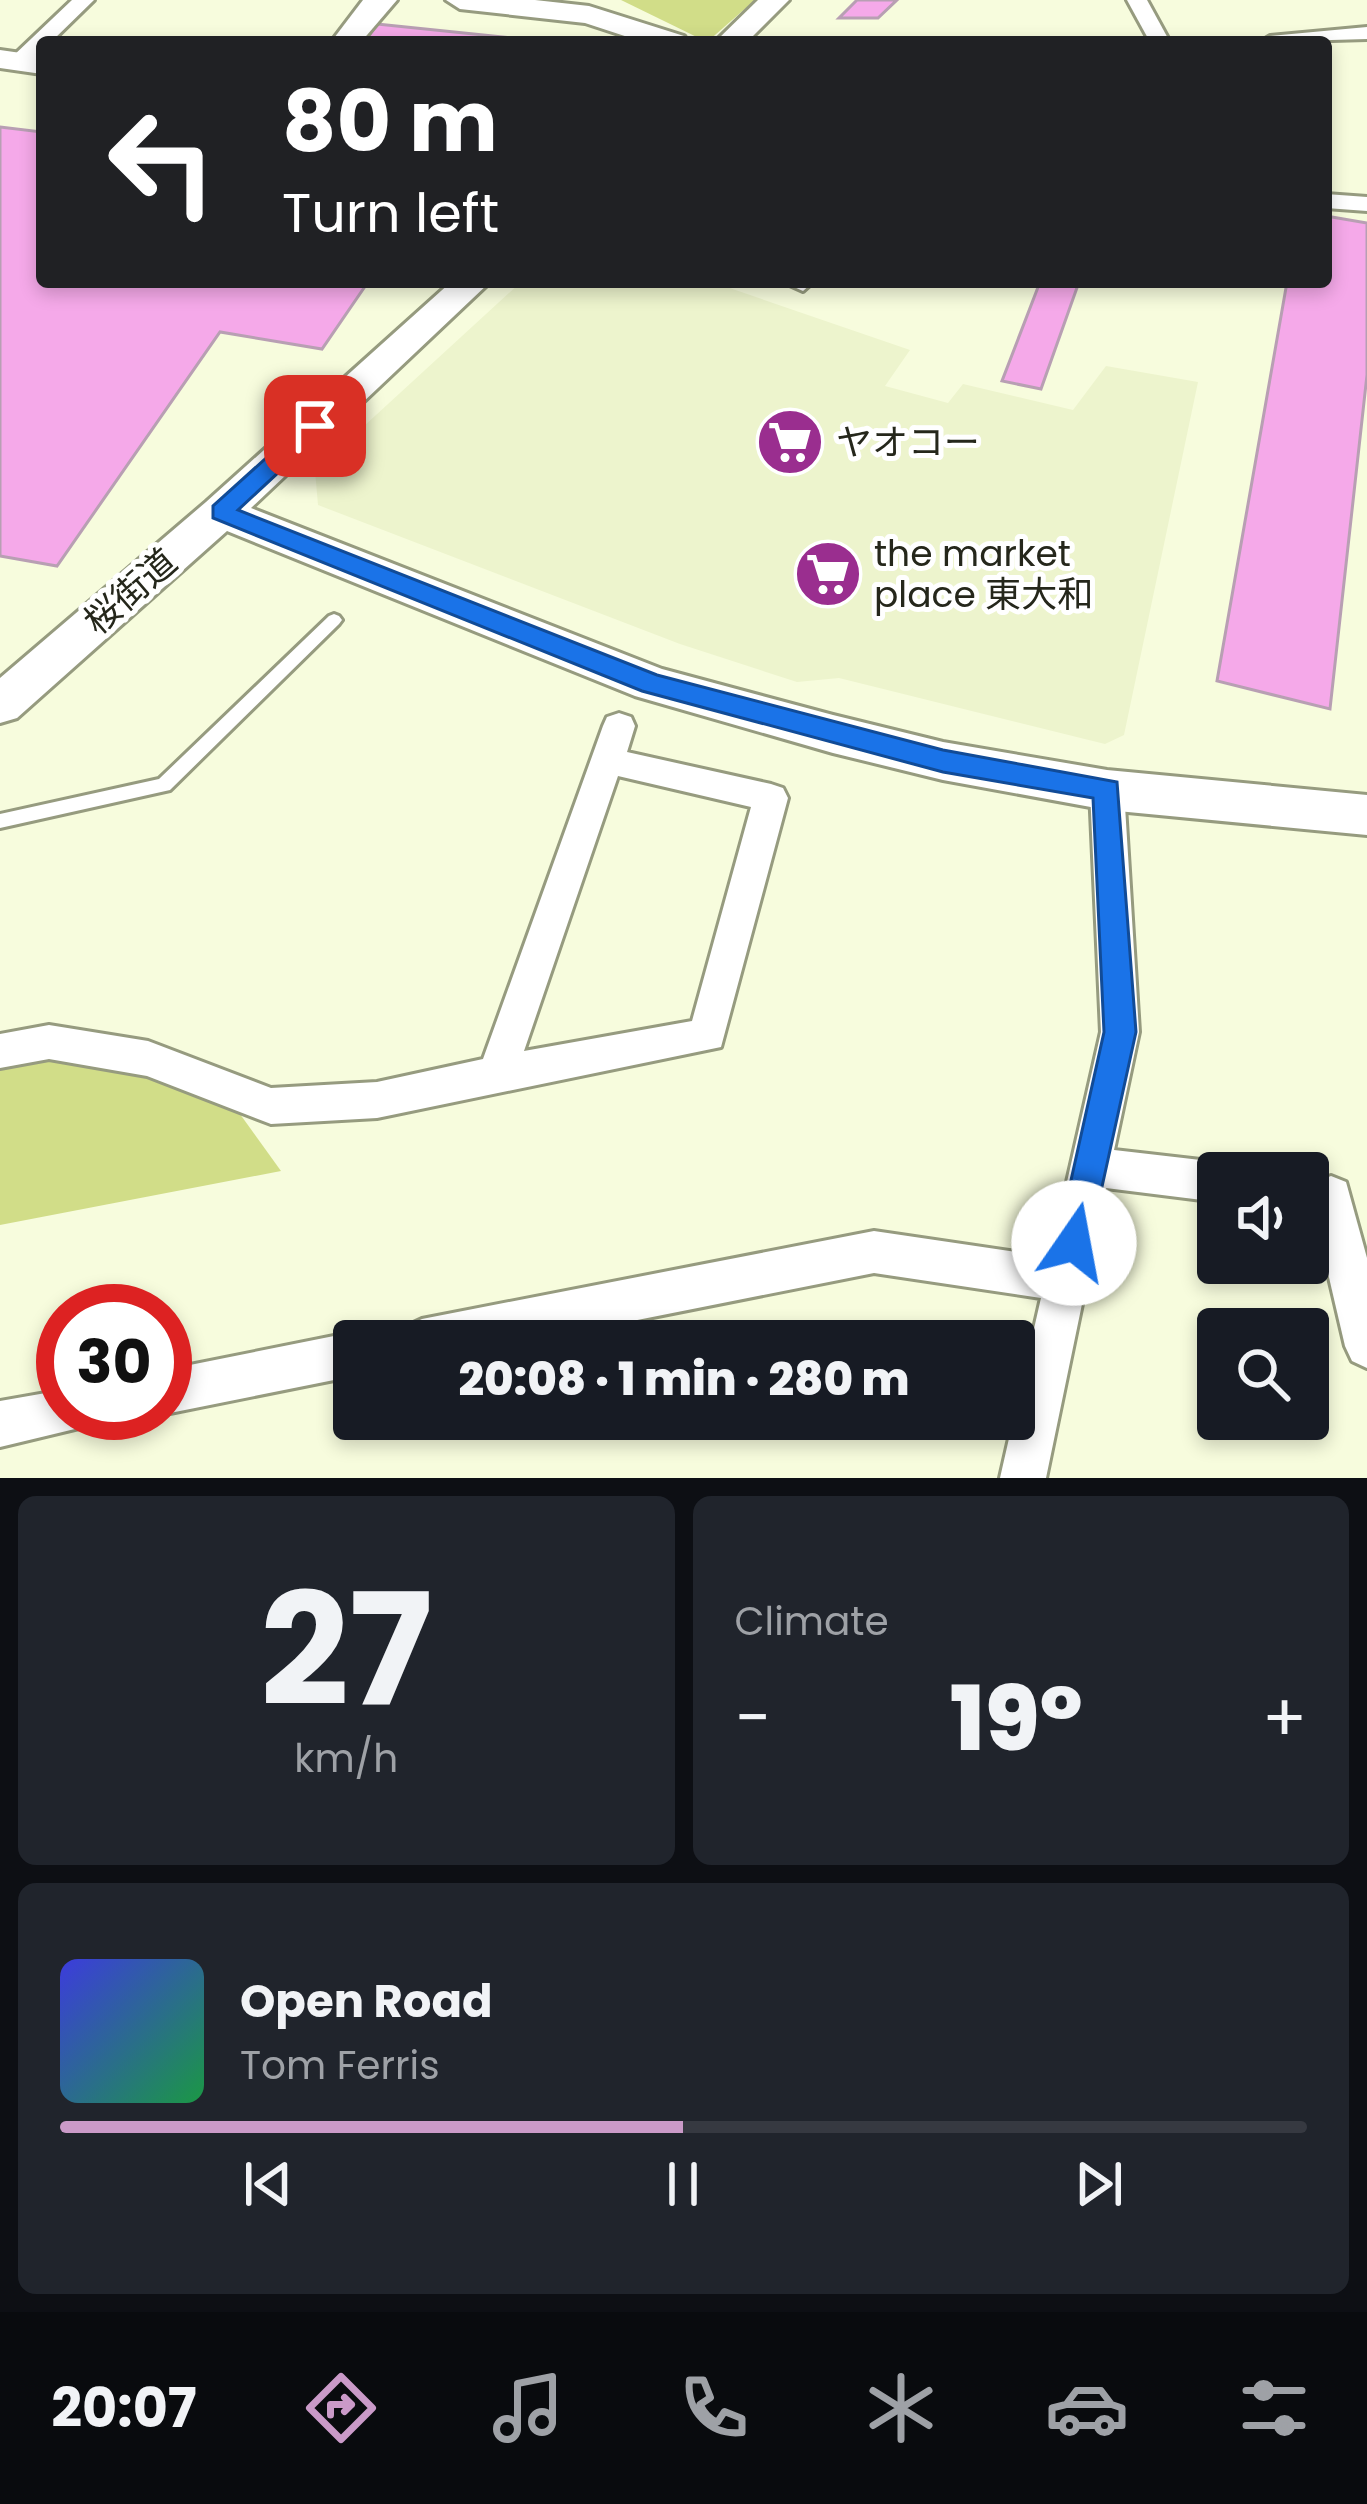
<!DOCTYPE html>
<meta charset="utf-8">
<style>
:root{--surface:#171b24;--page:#20242c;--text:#f1f3f6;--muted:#9ea1a6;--line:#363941;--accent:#ca9ac8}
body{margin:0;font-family:Poppins,"Noto Sans JP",sans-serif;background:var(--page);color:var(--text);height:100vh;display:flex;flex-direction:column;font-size:45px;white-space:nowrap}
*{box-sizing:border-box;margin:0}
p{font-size:39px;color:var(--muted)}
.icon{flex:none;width:66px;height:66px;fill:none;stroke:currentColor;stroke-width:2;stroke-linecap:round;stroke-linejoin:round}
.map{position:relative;height:1478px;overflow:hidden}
.details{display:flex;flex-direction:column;gap:18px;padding:18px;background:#0d0f14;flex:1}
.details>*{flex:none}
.banner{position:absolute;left:36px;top:36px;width:1296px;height:252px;border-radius:12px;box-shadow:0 6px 18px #0003;background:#202124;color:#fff;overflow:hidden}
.buttons{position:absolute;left:1197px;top:1152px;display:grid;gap:24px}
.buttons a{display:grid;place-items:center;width:132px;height:132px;border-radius:12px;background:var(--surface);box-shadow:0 6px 18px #0003;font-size:60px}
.speed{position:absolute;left:36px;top:1284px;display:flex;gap:24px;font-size:60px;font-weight:700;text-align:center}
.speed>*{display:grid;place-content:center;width:156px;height:156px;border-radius:50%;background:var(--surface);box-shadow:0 6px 18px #0003;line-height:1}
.speed .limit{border:18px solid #d22;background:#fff;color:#111}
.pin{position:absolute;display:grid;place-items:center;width:102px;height:102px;color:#fff;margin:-51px;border-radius:24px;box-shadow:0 6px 18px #0006}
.me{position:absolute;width:132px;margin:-66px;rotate:12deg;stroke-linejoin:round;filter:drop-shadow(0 0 9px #0008)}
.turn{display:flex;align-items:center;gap:42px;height:252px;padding:0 48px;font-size:54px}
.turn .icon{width:156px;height:156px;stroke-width:2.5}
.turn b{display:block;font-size:84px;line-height:102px}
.big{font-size:90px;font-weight:800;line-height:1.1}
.details .tile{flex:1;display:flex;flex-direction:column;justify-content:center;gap:18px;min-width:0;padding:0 42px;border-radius:18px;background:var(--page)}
.details .dial{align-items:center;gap:0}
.dial b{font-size:156px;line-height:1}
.song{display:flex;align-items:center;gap:36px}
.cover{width:144px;height:144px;border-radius:18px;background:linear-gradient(135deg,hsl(240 70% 55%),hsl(140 70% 35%))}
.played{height:12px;border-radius:6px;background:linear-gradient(90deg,var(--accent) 50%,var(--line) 50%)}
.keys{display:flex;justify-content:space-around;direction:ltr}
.heat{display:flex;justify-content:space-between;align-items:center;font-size:66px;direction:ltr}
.details .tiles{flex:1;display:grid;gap:18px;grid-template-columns:1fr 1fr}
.tile:last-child{grid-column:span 2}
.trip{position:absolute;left:333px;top:1320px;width:702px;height:120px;border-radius:12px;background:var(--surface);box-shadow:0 6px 18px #0003;font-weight:800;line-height:120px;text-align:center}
.dock{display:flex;height:192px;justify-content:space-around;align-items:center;background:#090b0e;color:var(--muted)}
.dock .icon{width:84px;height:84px}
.dock .current{color:var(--accent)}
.dock b{font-size:54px;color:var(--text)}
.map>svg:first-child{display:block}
.built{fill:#edf4cd}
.green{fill:#d1dd88}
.building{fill:#f5a9e9;stroke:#b89fb3;stroke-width:3}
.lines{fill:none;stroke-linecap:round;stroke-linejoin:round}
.lane-casing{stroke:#969b7f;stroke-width:6}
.street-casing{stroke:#969b7f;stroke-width:6}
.secondary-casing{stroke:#969b7f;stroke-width:6}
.lane{fill:#fff;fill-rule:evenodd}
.street{fill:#fff;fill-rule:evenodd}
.secondary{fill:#fff;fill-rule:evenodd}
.route{fill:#1a73e8;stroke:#114b97;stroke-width:3}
.labels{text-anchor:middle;stroke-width:10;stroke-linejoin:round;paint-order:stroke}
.poi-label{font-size:36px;fill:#25271b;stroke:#fff;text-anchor:start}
.street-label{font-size:36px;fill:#25271b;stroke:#fff}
</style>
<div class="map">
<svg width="1367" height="1478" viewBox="0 0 1367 1478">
<rect width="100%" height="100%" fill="#f7fcdd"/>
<!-- built -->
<polygon class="built" points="521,282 712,282 910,350 885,386 948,403 963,384 1073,410 1106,366 1198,382 1124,735 1105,744 839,678 797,682 680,644 318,505 315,471"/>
<!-- green -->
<g class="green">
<polygon points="621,0 755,0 707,42"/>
<polygon points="57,1045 232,1103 281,1171 0,1225 0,1058"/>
</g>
<!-- building -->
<g class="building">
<polygon points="857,0 897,0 878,18 839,18"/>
<polygon points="377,24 551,42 365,42"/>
<polygon points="0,127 42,132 42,282 368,282 322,349 220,332 57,566 0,556"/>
<polygon points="1326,216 1367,223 1367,375 1330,709 1217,681 1287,282 1326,282"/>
<polygon points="1040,282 1079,282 1041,389 1002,381"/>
</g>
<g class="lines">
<!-- lane casing -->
<g class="lane-casing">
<g id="lane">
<polygon points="783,282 813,282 803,291"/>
<polygon points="334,614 339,616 342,620 339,624 170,790 0,828 0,814 159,779 329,616"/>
</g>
</g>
<!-- street casing -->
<g class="street-casing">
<g id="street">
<polygon points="72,0 94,0 51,42 42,42 42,51 26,65 12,65 12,57"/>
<polygon points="1127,0 1147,0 1170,42 1150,42"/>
<polygon points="1367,27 1367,39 1260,42 1270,36"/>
<polygon points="1326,194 1367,197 1367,211 1326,208"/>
<path d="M 619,713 L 631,717 L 635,726 L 627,752 L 771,784 L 783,788 L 788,798 L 721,1047 L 377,1118 L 271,1124 L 147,1076 L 49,1059 L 0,1068 L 0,1034 L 49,1025 L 148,1041 L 271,1088 L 377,1082 L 483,1059 L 603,726 L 607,717 ZM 618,776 L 751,807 L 692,1021 L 524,1051 Z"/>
<polygon points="1107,776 1119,780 1124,790 1139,1032 1114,1150 1218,1162 1235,1173 1218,1173 1218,1202 1106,1188 1046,1478 1000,1478 1041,1298 874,1273 532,1341 400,1341 407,1326 422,1319 874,1231 1050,1257 1101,1032 1090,790 1095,780"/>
<polygon points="1331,1176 1346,1182 1367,1258 1367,1368 1352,1361 1345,1346 1310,1196 1316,1182"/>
<polygon points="354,1332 371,1341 354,1341 354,1376 165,1414 162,1413 165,1370"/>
<polygon points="63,1390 63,1413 85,1413 79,1428 0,1447 0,1401"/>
</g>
</g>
<!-- secondary casing -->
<g class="secondary-casing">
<g id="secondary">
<polygon points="363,0 397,0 361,42 331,42"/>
<polygon points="446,0 535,0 589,6 684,36 688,42 643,42 585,23 460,9"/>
<polygon points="758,0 789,0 747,42 715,42"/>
<polygon points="0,50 42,56 42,74 0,68"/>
<polygon points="451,282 490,282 251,508 662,669 833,715 943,742 1107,770 1367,795 1367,835 1107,810 943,780 833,753 635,696 227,531 17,718 0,723 0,678 206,502"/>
</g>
</g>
<!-- lane -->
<use href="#lane" class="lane"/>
<!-- street -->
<use href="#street" class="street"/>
<!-- secondary -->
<use href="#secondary" class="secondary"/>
</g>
<!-- route -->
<polygon class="route" points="315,418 326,426 323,431 238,510 657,675 943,750 1117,782 1136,1032 1087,1255 1074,1260 1062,1255 1057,1243 1104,1032 1093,798 943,772 642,691 213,518 213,506 307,421"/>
<!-- icons -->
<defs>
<g id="supermarket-disc" transform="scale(3.45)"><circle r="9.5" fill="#9a2e8f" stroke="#fff"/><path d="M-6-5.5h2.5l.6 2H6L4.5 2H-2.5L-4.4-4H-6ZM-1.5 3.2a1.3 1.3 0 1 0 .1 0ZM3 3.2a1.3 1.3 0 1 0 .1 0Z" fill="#fff"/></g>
</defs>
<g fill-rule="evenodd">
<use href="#supermarket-disc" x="790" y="442"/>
<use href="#supermarket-disc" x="828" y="574"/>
</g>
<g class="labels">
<!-- poi labels -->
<g class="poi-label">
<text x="836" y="455">ヤオコー</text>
<text x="874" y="566">the market<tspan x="874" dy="41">place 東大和</tspan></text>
</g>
<!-- street labels -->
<g class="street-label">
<text transform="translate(130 591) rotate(-41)" y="13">桜街道</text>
</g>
</g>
</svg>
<div class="buttons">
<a><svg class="icon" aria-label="sound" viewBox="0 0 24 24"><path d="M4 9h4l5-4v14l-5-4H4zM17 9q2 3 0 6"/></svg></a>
<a><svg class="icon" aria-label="search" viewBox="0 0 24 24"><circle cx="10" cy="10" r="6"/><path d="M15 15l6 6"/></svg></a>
</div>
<div class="speed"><div class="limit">30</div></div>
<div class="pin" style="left:315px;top:426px;background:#d93025"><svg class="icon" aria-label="arrive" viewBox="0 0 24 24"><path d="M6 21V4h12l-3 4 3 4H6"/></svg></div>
<svg class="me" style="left:1074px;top:1243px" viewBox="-20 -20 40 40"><circle r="19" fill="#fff"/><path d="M0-13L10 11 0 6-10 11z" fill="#1a73e8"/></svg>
<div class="trip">20:08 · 1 min · 280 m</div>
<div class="banner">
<div class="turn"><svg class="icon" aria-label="left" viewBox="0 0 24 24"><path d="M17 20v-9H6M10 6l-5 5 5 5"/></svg><div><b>80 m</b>Turn left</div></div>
</div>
</div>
<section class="details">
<div class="tiles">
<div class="tile dial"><b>27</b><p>km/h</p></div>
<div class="tile"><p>Climate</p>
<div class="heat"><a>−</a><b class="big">19°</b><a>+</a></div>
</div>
<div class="tile">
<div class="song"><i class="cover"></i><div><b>Open Road</b><p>Tom Ferris</p></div></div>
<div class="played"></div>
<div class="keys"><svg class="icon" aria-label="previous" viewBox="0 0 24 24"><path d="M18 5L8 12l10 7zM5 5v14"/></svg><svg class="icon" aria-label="pause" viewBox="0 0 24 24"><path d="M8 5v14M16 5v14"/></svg><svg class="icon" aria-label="next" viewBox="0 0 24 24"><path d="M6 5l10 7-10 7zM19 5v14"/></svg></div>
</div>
</div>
</section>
<nav class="dock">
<b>20:07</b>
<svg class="icon current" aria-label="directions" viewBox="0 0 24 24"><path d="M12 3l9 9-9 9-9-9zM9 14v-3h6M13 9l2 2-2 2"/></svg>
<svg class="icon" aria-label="music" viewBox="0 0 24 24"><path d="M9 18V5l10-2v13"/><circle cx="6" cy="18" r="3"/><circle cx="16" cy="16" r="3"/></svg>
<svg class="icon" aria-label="phone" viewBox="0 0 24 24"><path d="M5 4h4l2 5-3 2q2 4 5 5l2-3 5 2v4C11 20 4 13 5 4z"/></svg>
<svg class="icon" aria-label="climate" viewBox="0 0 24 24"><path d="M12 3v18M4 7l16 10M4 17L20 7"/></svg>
<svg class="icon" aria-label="car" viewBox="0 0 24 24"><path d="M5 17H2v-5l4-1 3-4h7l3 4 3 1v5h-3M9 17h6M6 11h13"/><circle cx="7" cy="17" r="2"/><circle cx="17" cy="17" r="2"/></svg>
<svg class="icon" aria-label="filters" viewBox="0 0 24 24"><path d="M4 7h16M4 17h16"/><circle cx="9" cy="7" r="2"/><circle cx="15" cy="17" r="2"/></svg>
</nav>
